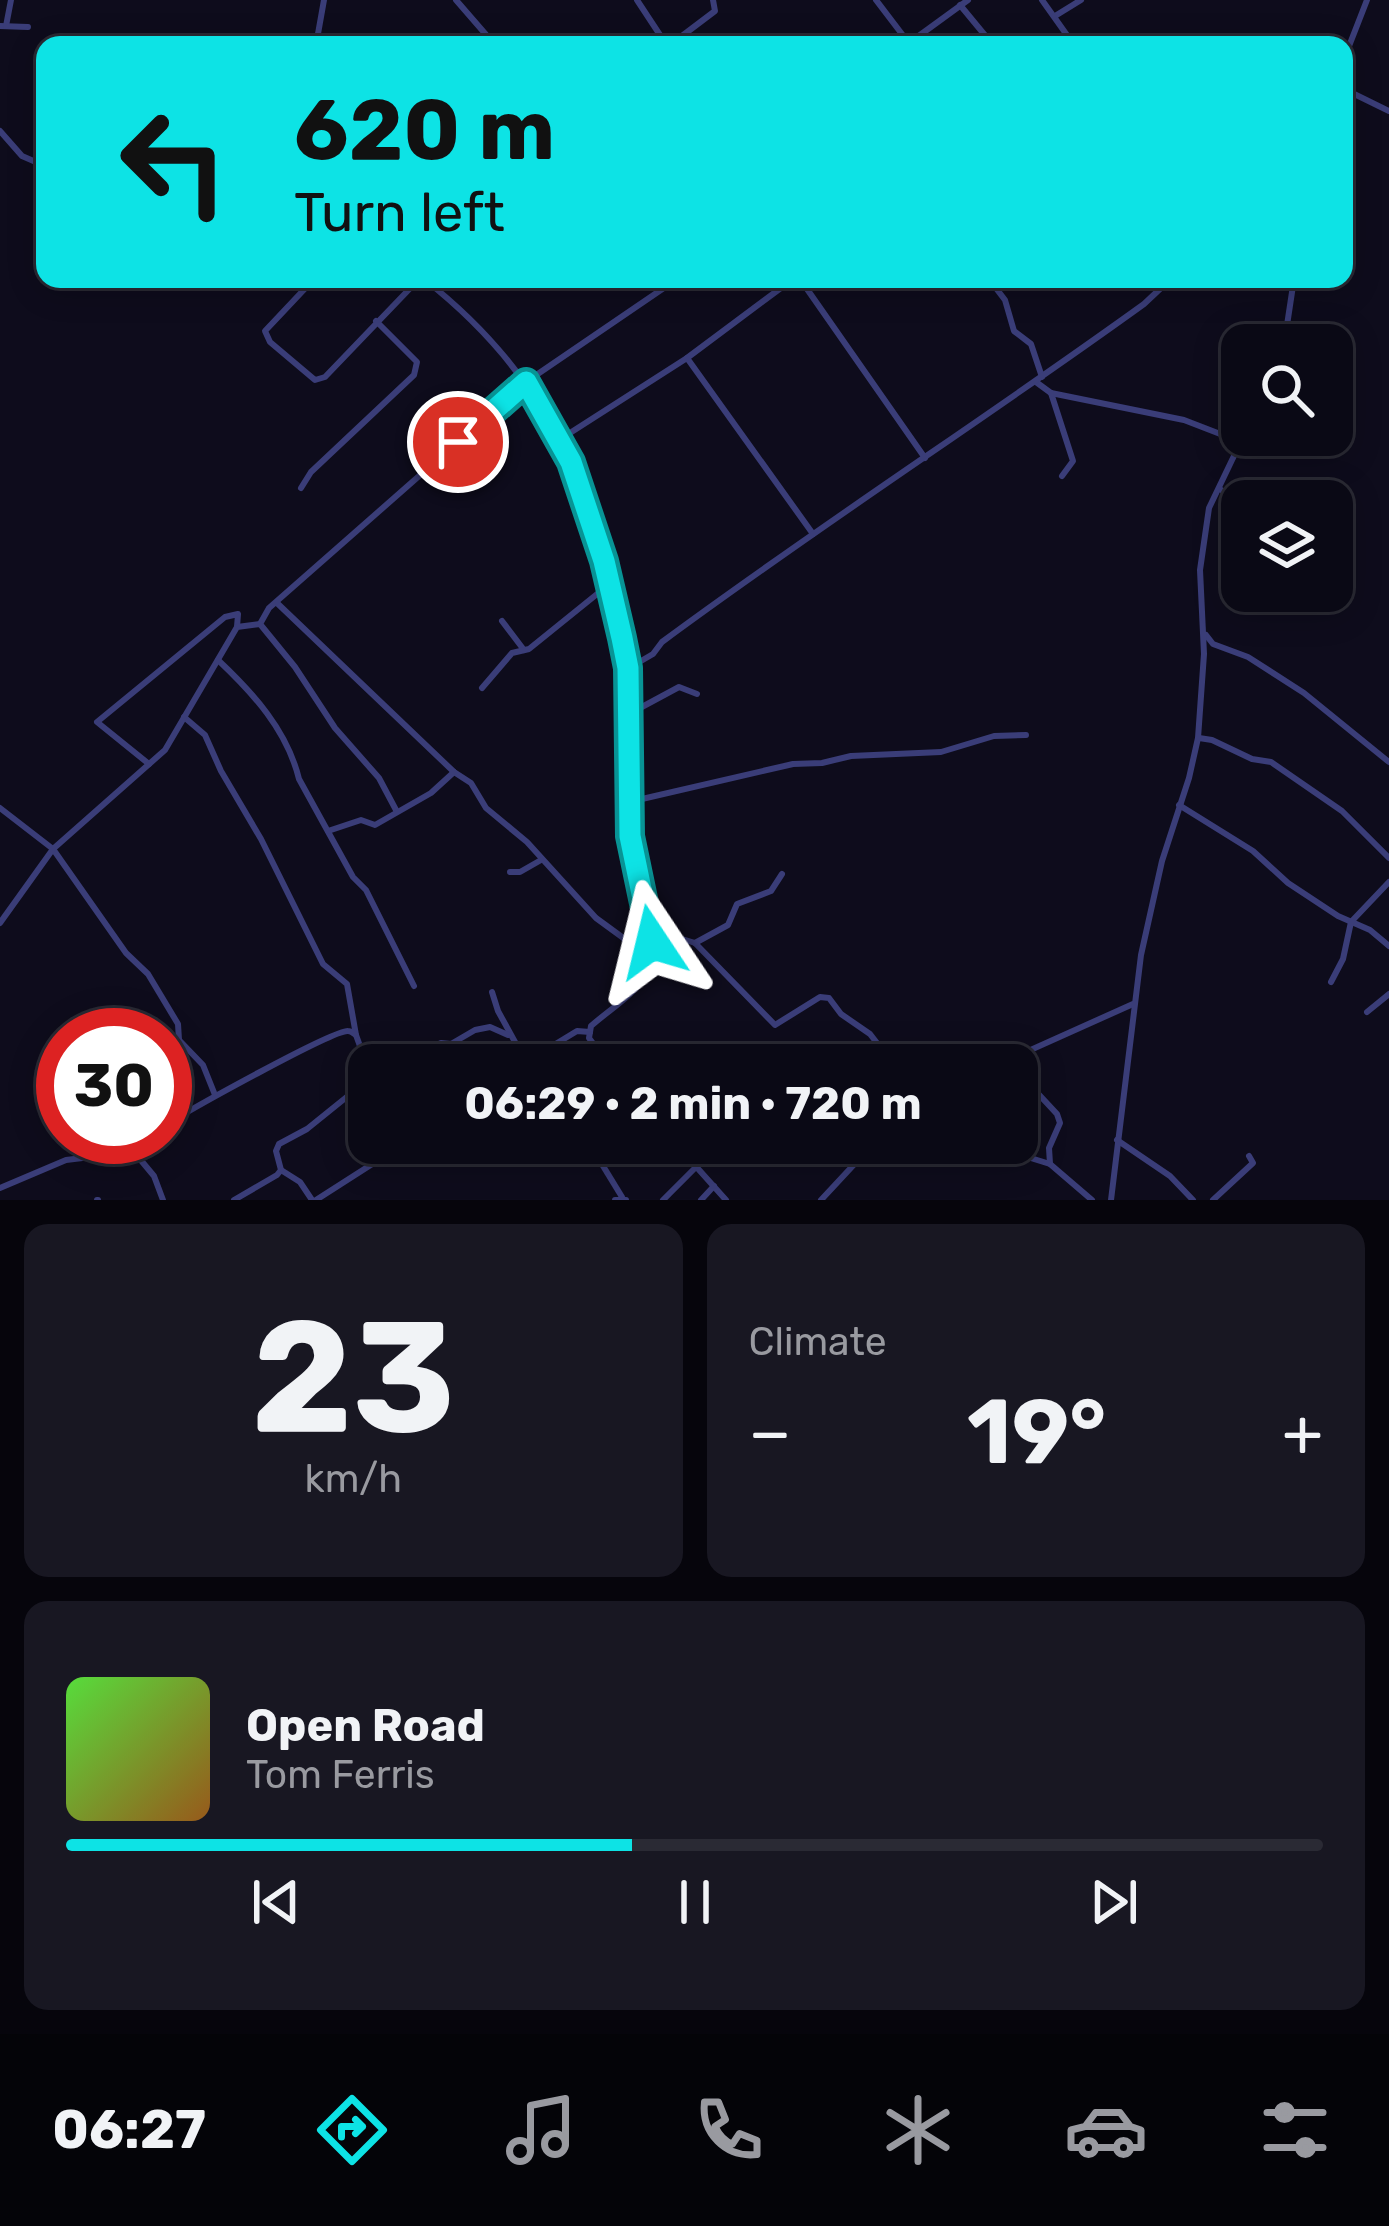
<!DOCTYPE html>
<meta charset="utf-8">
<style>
:root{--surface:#0a0915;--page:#181722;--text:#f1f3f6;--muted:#999aa0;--line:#2a2a34;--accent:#0de3e5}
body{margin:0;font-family:Rubik,sans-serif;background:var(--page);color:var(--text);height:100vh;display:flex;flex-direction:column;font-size:45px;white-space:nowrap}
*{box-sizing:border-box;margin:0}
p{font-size:39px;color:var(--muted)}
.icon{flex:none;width:66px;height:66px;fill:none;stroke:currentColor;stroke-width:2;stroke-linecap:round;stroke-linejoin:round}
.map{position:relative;height:1200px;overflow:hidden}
.details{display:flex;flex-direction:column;gap:24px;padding:24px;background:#06050c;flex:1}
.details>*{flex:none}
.top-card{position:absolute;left:36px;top:36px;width:1317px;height:252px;border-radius:24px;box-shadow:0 6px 30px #0003,0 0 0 3px var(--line);background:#0de3e5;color:#111;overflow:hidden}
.tools{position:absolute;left:1221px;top:324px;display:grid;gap:24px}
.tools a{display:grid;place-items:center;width:132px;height:132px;border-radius:24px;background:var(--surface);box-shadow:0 6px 30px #0003,0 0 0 3px var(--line);font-size:60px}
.speed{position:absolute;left:36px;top:1008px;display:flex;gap:24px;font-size:60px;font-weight:700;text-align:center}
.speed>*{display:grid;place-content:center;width:156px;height:156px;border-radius:50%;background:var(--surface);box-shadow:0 6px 30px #0003,0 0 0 3px var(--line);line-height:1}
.speed .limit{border:18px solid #d22;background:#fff;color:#111}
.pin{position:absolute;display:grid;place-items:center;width:102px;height:102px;color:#fff;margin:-51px;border:6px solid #fff;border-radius:50%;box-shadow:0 3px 12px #0007}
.me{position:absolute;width:132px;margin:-66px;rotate:350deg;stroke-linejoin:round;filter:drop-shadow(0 0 9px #0008)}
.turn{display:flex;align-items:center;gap:42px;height:252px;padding:0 60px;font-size:54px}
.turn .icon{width:156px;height:156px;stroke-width:2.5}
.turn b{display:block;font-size:84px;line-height:102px}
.big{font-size:90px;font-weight:700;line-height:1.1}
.details .widget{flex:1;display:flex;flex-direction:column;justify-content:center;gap:18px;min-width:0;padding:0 42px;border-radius:24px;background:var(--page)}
.details .dial{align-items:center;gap:0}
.dial b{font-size:156px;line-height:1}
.song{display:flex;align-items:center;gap:36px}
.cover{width:144px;height:144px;border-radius:18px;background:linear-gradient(135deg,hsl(110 70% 55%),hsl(30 70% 35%))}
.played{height:12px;border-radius:6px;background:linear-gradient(90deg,var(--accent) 45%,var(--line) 45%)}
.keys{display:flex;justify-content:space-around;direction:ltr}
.heat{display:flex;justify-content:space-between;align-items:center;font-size:66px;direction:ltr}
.details .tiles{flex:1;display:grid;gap:24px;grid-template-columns:1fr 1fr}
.widget:last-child{grid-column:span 2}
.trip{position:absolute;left:348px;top:1044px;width:690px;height:120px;border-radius:24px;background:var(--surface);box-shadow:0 6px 30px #0003,0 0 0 3px var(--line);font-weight:700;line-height:120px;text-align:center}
.dock{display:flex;height:192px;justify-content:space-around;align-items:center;background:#040408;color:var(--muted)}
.dock .icon{width:84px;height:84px}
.dock .active{color:var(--accent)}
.dock b{font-size:54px;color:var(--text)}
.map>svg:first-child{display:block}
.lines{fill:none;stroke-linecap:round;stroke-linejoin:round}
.minor{stroke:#3a3d78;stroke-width:6}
.route-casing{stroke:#089495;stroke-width:30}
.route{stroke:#0de3e5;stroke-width:21}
</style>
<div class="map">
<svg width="1389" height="1200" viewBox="0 0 1389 1200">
<rect width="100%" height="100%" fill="#0e0c1c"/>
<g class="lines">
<!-- minor -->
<g class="minor">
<polyline points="456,0 495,45"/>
<polyline points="637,0 660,35 660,45"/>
<polyline points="876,0 908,42"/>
<polyline points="1042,0 1074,45"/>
<polyline points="960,5 993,45"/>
<polyline points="1055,16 1081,0"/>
<polyline points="0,26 28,27"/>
<polyline points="6,26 11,0"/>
<polyline points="909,43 968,0"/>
<polyline points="316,45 324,0"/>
<polyline points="405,45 411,41 426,45"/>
<polyline points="670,45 715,11 713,0"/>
<polyline points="1344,59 1367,0"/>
<polyline points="1344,89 1389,111"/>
<polyline points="0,131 22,156 45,166"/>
<polyline points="314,279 265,331 270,342 315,380 325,377 419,279"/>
<path d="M 424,279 C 536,367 577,456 610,592 C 617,618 627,645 629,671 C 631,720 628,769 629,817 C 629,862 670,937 645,977 C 633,995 608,1011 591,1026 L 589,1038 L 609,1065"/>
<polyline points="800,279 925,458"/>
<polyline points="989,279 1005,300 1014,331 1031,344 1042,377"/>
<polyline points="118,282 119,279"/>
<polyline points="1038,283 1046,279"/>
<polyline points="1284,345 1294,279"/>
<polyline points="687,358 813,534"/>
<polyline points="1036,382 1051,393 1073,461 1062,476"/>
<polyline points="1051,393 1184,420 1241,442"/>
<polyline points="559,440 687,358 793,279"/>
<polyline points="301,488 311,472 414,375 417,362 376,321"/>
<polyline points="1220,489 1242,506"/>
<polyline points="277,603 454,772 471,783 486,808 527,842 596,918 622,937 650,966"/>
<polyline points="502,621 524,650"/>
<polyline points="1206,635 1213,644 1248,657 1304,693 1389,762"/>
<path d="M 218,660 C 253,693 287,730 299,779 L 353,877 L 366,890 L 414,986"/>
<path d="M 629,668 L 653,654 L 662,642 C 820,525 985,419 1144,304 L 1161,288 L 1158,279"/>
<polyline points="482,688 512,653 529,649 607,586"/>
<polyline points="630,709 640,708 679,687 697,694"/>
<polyline points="184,717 205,735 221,771 261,839 323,964 347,984 356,1035"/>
<polyline points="1199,738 1212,740 1252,759 1271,762 1342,811 1389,858"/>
<polyline points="149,764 97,722 225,617 238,614 237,627"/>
<polyline points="629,802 793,764 822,763 851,756 941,752 994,736 1026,735"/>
<polyline points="1179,805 1253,851 1288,883 1338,916 1370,930 1389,946"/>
<polyline points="0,808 53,849 126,953 148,974 178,1024 179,1040 203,1065 215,1095"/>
<polyline points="396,810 379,778 335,728 295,667 260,624 269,608 526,382 677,279"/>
<polyline points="328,831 361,820 375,825 431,793 454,772"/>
<polyline points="510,872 520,872 541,860"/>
<polyline points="0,923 53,849 165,750 237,627 260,624"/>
<polyline points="652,942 682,939 695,943 775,1025 820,997 829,998 841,1014 870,1034 894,1065"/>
<polyline points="695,943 728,925 737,904 771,891 782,874"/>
<polyline points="1331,982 1343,959 1351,922 1389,882"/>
<polyline points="492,992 498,1011 526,1062 577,1031 590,1032"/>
<polyline points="1367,1012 1389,994"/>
<polyline points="165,1053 179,1040"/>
<polyline points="394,1065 441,1043 451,1044 475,1030 490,1027 508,1035"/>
<polyline points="997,1065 1133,1004"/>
<polyline points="1017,1071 1057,1114 1060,1123 1049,1148 1050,1164 1092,1200"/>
<path d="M 165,1126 C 183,1113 333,1030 348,1031 C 351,1031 353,1033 356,1035 L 369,1071"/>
<polyline points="153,1137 140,1151 139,1158 154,1176 163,1200"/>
<polyline points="1117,1140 1170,1176 1193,1200"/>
<polyline points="589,1143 622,1197"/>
<polyline points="675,1143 726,1200"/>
<polyline points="1009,1143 1021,1155 1050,1164"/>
<polyline points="281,1170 300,1182 312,1200"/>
<polyline points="0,1188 66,1160 140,1151"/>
<polyline points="97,1200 98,1200"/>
<polyline points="234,1200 277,1175 281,1170 276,1151 279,1144 307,1129 369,1079"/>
<polyline points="316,1200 405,1143"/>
<polyline points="615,1200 626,1200"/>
<polyline points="663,1200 696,1167"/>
<polyline points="701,1200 714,1186"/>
<polyline points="821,1200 874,1143"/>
<polyline points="1111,1200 1141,955 1162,861 1189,778 1198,738 1204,654 1200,570 1209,508 1244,435"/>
<polyline points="1213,1200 1253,1163 1249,1156"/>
</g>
</g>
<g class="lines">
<!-- route casing -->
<g class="route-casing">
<polyline id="route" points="458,442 526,382 571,462 604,561 622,638 628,668 630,836 652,942"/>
</g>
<!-- route -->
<use href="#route" class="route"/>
</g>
</svg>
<div class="tools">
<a><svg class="icon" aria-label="search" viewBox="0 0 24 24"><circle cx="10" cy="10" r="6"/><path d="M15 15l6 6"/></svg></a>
<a><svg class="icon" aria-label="layers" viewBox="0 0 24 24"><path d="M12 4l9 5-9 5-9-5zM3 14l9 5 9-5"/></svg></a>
</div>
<div class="speed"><div class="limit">30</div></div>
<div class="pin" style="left:458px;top:442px;background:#d93025"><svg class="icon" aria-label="arrive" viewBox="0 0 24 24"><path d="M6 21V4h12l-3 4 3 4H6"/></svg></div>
<svg class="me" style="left:652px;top:942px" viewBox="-20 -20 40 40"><path d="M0-17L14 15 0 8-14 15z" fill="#0de3e5" stroke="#fff" stroke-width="4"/></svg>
<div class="trip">06:29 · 2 min · 720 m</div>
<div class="top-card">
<div class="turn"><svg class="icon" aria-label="left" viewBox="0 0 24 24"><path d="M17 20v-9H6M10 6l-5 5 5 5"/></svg><div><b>620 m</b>Turn left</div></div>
</div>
</div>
<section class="details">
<div class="tiles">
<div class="widget dial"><b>23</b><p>km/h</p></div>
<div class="widget"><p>Climate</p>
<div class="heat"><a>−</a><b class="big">19°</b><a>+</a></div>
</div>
<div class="widget">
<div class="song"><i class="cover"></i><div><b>Open Road</b><p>Tom Ferris</p></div></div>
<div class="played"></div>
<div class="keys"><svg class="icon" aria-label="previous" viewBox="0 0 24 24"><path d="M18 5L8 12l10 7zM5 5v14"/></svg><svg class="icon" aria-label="pause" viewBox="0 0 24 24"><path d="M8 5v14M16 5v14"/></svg><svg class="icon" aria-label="next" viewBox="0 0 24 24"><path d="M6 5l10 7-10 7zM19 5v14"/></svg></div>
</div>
</div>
</section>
<nav class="dock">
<b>06:27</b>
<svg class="icon active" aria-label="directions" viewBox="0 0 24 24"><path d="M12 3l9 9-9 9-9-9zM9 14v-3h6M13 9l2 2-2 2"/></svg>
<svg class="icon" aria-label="music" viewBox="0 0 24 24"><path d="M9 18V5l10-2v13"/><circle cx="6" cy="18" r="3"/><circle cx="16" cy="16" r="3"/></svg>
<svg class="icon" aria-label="phone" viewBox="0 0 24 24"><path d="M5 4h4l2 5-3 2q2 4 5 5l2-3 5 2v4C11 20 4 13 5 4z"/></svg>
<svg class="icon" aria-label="climate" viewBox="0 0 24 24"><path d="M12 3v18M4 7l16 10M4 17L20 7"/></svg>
<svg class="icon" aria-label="car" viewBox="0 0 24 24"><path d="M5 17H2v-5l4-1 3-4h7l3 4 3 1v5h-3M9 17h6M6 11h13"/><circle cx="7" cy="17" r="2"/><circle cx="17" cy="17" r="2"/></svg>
<svg class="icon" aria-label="filters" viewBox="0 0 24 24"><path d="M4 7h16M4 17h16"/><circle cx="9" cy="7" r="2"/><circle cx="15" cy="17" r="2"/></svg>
</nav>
